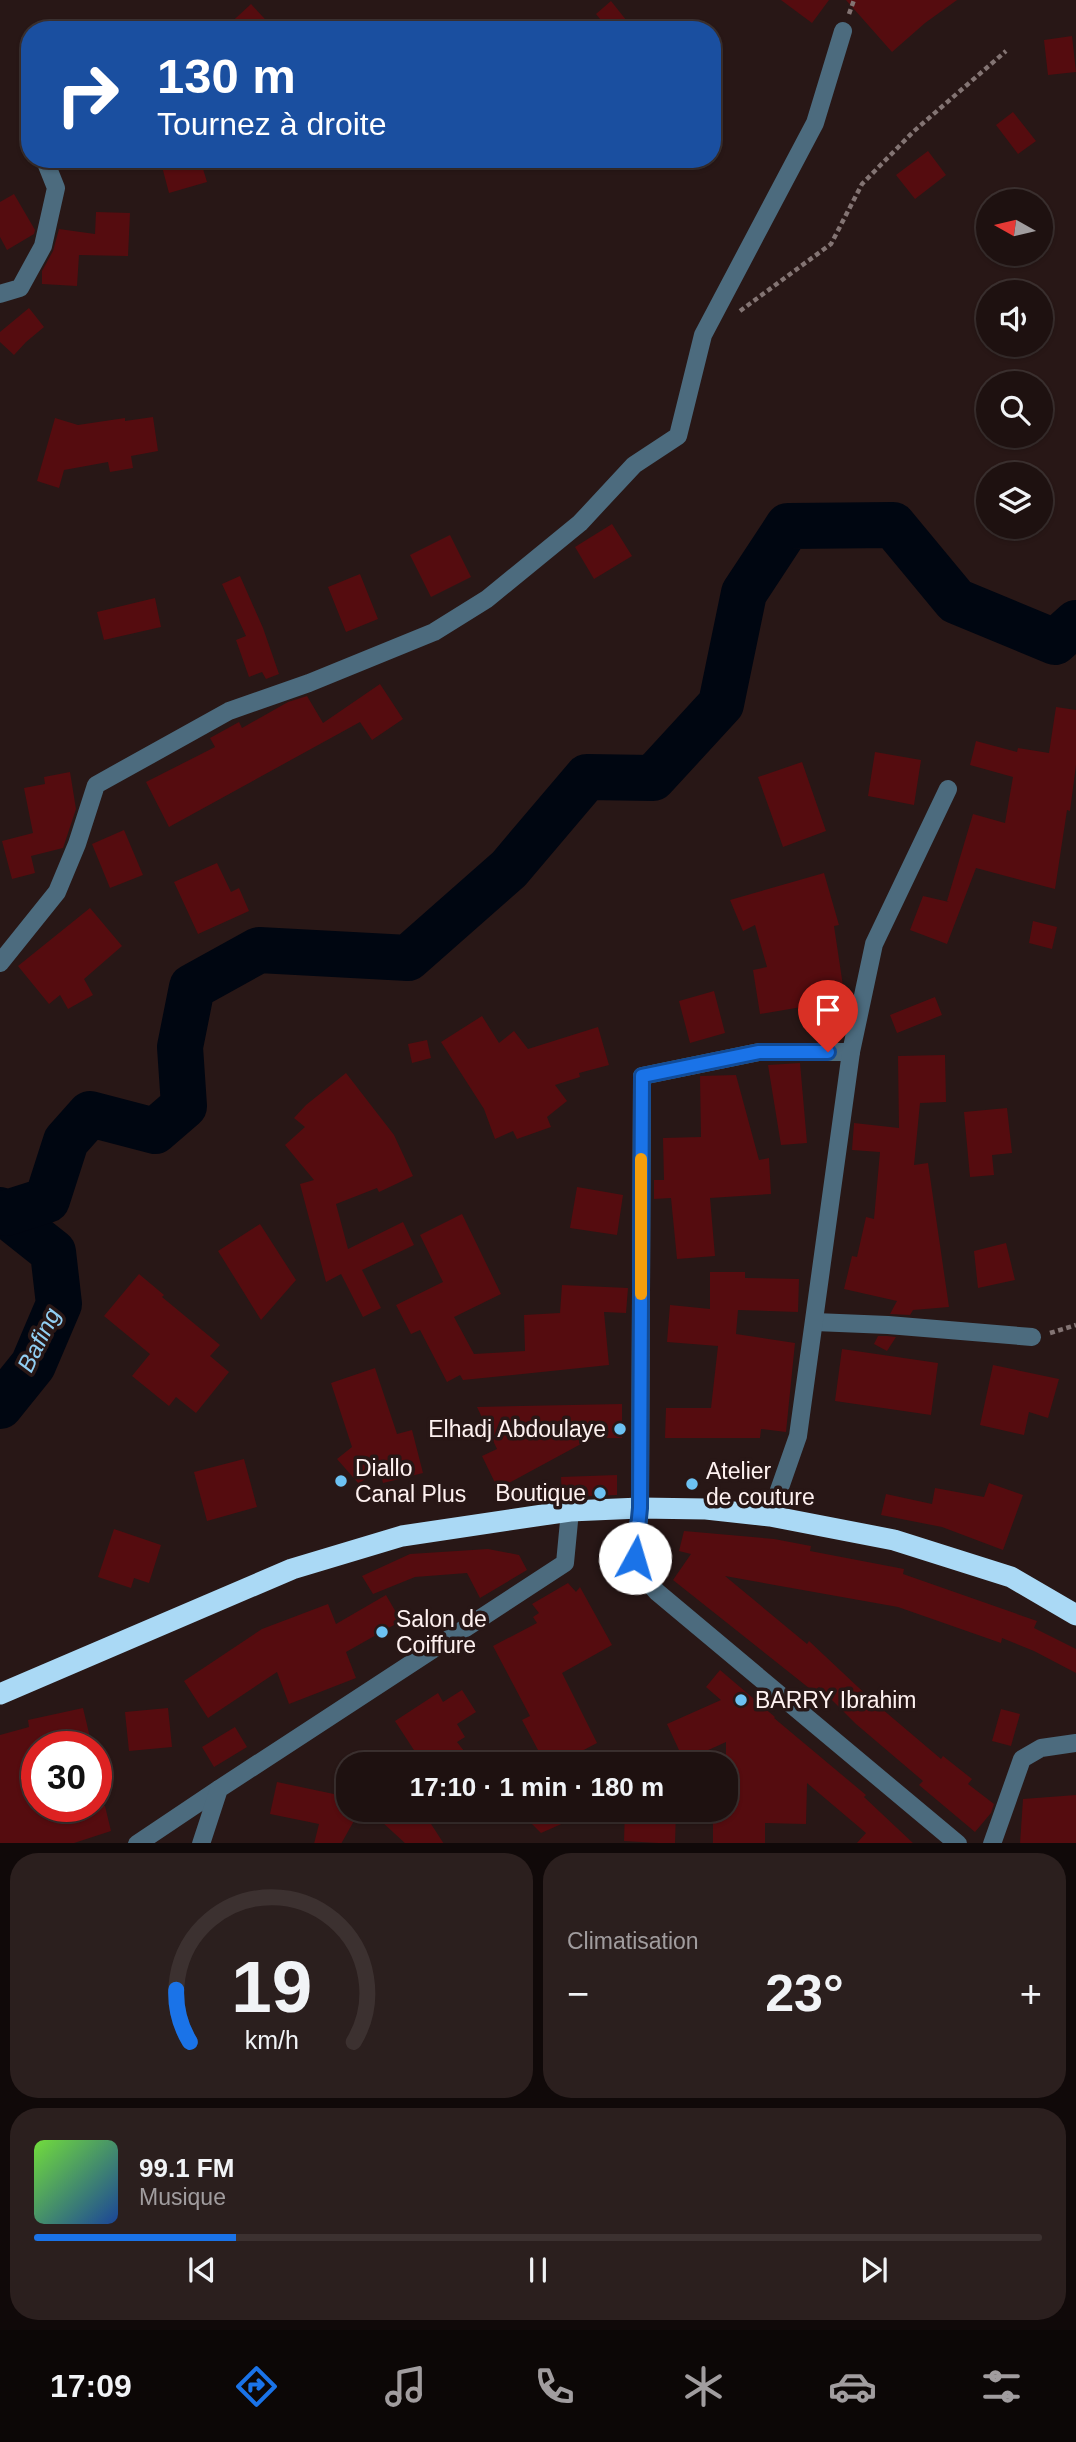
<!DOCTYPE html>
<html lang="fr">
<meta charset="utf-8">
<style>
:root{--surface:#1e1110;--page:#2b1f1e;--text:#f1f3f6;--muted:#a19d9f;--line:#3c3130;--accent:#1a73e8}
body{margin:0;font-family:Arial,sans-serif;background:var(--page);color:var(--text);height:100vh;display:flex;flex-direction:column;font-size:26px;white-space:nowrap}
*{box-sizing:border-box;margin:0}
p{font-size:23px;color:var(--muted)}
.icon{flex:none;width:38px;height:38px;fill:none;stroke:currentColor;stroke-width:2;stroke-linecap:round;stroke-linejoin:round}
.map{position:relative;height:1843px;overflow:hidden}
.panel{display:flex;flex-direction:column;gap:10px;padding:10px;background:#100909;flex:1}
.panel>*{flex:none}
.hud{position:absolute;left:21px;top:21px;width:700px;height:147px;border-radius:28px;box-shadow:0 2px 5px #0004,0 0 0 2px var(--line);background:#1a4fa0;color:#fff;overflow:hidden}
.needle{width:46px;rotate:278deg}
.tools{position:absolute;left:976px;top:189px;display:grid;gap:14px}
.tools a{display:grid;place-items:center;width:77px;height:77px;border-radius:50%;background:var(--surface);box-shadow:0 2px 5px #0004,0 0 0 2px var(--line);font-size:35px}
.speed{position:absolute;left:21px;top:1731px;display:flex;gap:14px;font-size:35px;font-weight:700;text-align:center}
.speed>*{display:grid;place-content:center;width:91px;height:91px;border-radius:50%;background:var(--surface);box-shadow:0 2px 5px #0004,0 0 0 2px var(--line);line-height:1}
.speed .limit{border:10px solid #d22;background:#fff;color:#111}
.pin{position:absolute;display:grid;place-items:center;width:60px;height:60px;color:#fff;margin:-72px -30px;border-radius:50% 50% 50% 0;rotate:-45deg;box-shadow:0 0 7px #0007}
.pin .icon{rotate:45deg}
.me{position:absolute;width:77px;margin:-38px;rotate:6deg;stroke-linejoin:round;filter:drop-shadow(0 0 5px #0008)}
.turn{display:flex;align-items:center;gap:24px;height:147px;padding:0 21px;font-size:32px}
.turn .icon{width:91px;height:91px;stroke-width:2.5}
.turn b{display:block;font-size:49px;line-height:60px}
.big{font-size:52px;font-weight:800;line-height:1.1}
.panel .tile{flex:1;display:flex;flex-direction:column;justify-content:center;gap:10px;min-width:0;padding:0 24px;border-radius:28px;background:var(--page)}
.panel .dial{align-items:center;gap:0}
.dial svg{height:182px;overflow:visible;fill:none;stroke:var(--line);stroke-width:7;stroke-linecap:round;text-anchor:middle}
.dial text{fill:var(--text);stroke:none}
.song{display:flex;align-items:center;gap:21px}
.cover{width:84px;height:84px;border-radius:10px;background:linear-gradient(135deg,hsl(100 70% 55%),hsl(220 70% 35%))}
.played{height:7px;border-radius:4px;background:linear-gradient(90deg,var(--accent) 20%,var(--line) 20%)}
.keys{display:flex;justify-content:space-around;direction:ltr}
.heat{display:flex;justify-content:space-between;align-items:center;font-size:38px;direction:ltr}
.panel .tiles{flex:1;display:grid;gap:10px;grid-template-columns:1fr 1fr}
.tile:last-child{grid-column:span 2}
.trip{position:absolute;left:336px;top:1752px;width:402px;height:70px;border-radius:28px;background:var(--surface);box-shadow:0 2px 5px #0004,0 0 0 2px var(--line);font-weight:800;line-height:70px;text-align:center}
.tabs{display:flex;height:112px;justify-content:space-around;align-items:center;background:#0c0706;color:var(--muted)}
.tabs .icon{width:49px;height:49px}
.tabs .current{color:var(--accent)}
.tabs b{font-size:32px;color:var(--text)}
.map>svg:first-child{display:block}
.lines{fill:none;stroke-linecap:round;stroke-linejoin:round}
.river{stroke:#000611;stroke-width:46}
.building{fill:#550c0f}
.path{stroke:#837473;stroke-width:4.5;stroke-dasharray:5 3.5;stroke-linecap:butt}
.minor{stroke:#4c6b7e;stroke-width:18}
.highway{stroke:#aad9f5;stroke-width:21}
.route-casing{stroke:#114b97;stroke-width:18}
.route{stroke:#1a73e8;stroke-width:12}
.slow{stroke:#f59e0b;stroke-width:12}
.poi-dot{fill:#6dc2f3;stroke:#281716;stroke-width:2.5}
.labels{text-anchor:middle;stroke-width:7;stroke-linejoin:round;paint-order:stroke}
.poi-label{font-size:23px;fill:#fef1f0;stroke:#281716;text-anchor:start}
.water-label{font-size:24px;font-style:italic;fill:#92cff3;stroke:#281716}
</style>
<div class="map">
<svg width="1076" height="1844" viewBox="0 0 1076 1844">
<rect width="100%" height="100%" fill="#281716"/>
<g class="lines">
<!-- river -->
<g class="river">
<polyline points="0,1210 53,1252 59,1304 33,1365 0,1406"/>
<polyline points="7,1213 47,1200 66,1141 90,1114 155,1131 184,1106 180,1047 192,987 259,950 408,958 509,869 587,777 653,778 721,704 744,593 788,526 893,525 956,601 1055,642 1076,623"/>
</g>
</g>
<!-- building -->
<g class="building">
<polygon points="781,0 829,0 812,23"/>
<polygon points="846,0 957,0 925,23 892,52"/>
<polygon points="611,1 634,30 609,30 596,14"/>
<polygon points="251,4 275,30 223,30"/>
<polygon points="1072,36 1076,72 1048,75 1044,40"/>
<polygon points="1013,112 1036,141 1018,154 996,125"/>
<polygon points="928,151 946,175 915,199 896,175"/>
<polygon points="160,159 200,159 207,182 169,193"/>
<polygon points="14,194 35,230 34,234 7,250 0,237 0,202"/>
<polygon points="96,212 130,213 128,256 79,255 77,286 42,284 42,271 53,251 59,229 95,234"/>
<polygon points="29,308 44,327 26,342 14,355 0,342 0,332"/>
<polygon points="153,417 158,451 131,456 133,468 110,472 108,462 64,470 59,488 37,481 55,418 78,425 125,418 125,421"/>
<polygon points="612,524 632,556 594,579 575,547"/>
<polygon points="450,535 471,577 431,597 410,555"/>
<polygon points="360,574 378,619 346,632 328,587"/>
<polygon points="240,576 263,628 279,674 266,679 262,672 249,677 236,640 246,636 222,584"/>
<polygon points="155,598 161,627 104,640 97,612"/>
<polygon points="380,684 403,719 372,740 360,722 169,827 146,782 215,747 210,738 239,722 242,728 288,702 307,696 323,723"/>
<polygon points="1056,707 1076,710 1076,765 1070,811 1067,810 1055,889 976,868 947,944 910,930 923,896 949,902 947,901 973,814 1005,823 1013,777 970,765 976,741 1017,752 1018,748 1049,753"/>
<polygon points="875,752 921,760 914,805 868,796"/>
<polygon points="802,762 826,831 783,847 758,777"/>
<polygon points="70,772 76,809 63,848 31,856 35,873 12,879 2,841 33,833 24,788 45,784 44,777"/>
<polygon points="124,830 143,875 110,888 92,844"/>
<polygon points="217,863 231,892 239,888 249,911 198,934 174,882"/>
<polygon points="824,873 839,925 834,926 843,986 835,987 837,1001 760,1014 753,970 767,967 755,925 743,931 730,900"/>
<polygon points="90,908 122,946 84,979 93,995 68,1009 60,995 49,1004 18,966"/>
<polygon points="1033,921 1057,927 1052,949 1029,943"/>
<polygon points="714,991 725,1033 690,1043 679,1001"/>
<polygon points="935,997 942,1015 897,1033 890,1015"/>
<polygon points="482,1016 499,1043 514,1031 528,1049 598,1027 609,1065 579,1073 580,1077 555,1085 567,1101 547,1117 551,1127 517,1139 513,1131 495,1139 484,1109 441,1042"/>
<polygon points="427,1040 431,1058 412,1063 408,1044"/>
<polygon points="945,1055 946,1102 920,1103 914,1165 928,1163 949,1307 913,1310 910,1315 890,1314 897,1301 844,1289 852,1256 857,1257 866,1217 874,1219 880,1152 852,1150 854,1123 899,1128 898,1056"/>
<polygon points="800,1063 807,1143 781,1145 768,1065"/>
<polygon points="346,1073 394,1135 413,1176 379,1192 377,1188 336,1204 348,1249 403,1222 414,1245 362,1270 381,1308 363,1317 341,1274 326,1282 300,1184 314,1180 285,1145 305,1127 294,1118 306,1105"/>
<polygon points="736,1075 759,1160 769,1158 771,1194 710,1198 715,1256 677,1259 671,1198 654,1199 654,1180 664,1180 663,1138 701,1137 700,1076"/>
<polygon points="1007,1108 1012,1153 992,1155 994,1175 970,1177 964,1112"/>
<polygon points="577,1187 623,1195 617,1235 570,1228"/>
<polygon points="462,1214 501,1294 454,1317 474,1354 525,1351 524,1315 560,1313 562,1285 628,1288 626,1313 604,1312 609,1365 463,1380 460,1375 447,1382 420,1330 411,1334 396,1305 443,1282 420,1235"/>
<polygon points="260,1224 296,1280 261,1320 218,1251"/>
<polygon points="1006,1243 1015,1280 978,1288 974,1251"/>
<polygon points="710,1272 745,1272 745,1278 799,1279 798,1312 738,1310 736,1334 795,1343 786,1432 761,1429 760,1438 665,1438 666,1408 711,1408 718,1346 667,1342 670,1305 710,1309"/>
<polygon points="139,1274 164,1295 162,1297 220,1345 210,1356 229,1372 196,1413 176,1397 169,1406 132,1376 150,1354 104,1316"/>
<polygon points="878,1336 887,1336 896,1337 887,1351 874,1344"/>
<polygon points="842,1349 938,1363 931,1415 835,1401"/>
<polygon points="993,1365 1059,1379 1048,1418 1029,1412 1024,1435 980,1425"/>
<polygon points="375,1368 397,1434 412,1430 423,1473 383,1483 379,1467 359,1484 337,1459 352,1447 331,1383"/>
<polygon points="622,1404 622,1438 592,1438 498,1489 482,1456 497,1449 477,1407"/>
<polygon points="244,1459 257,1507 207,1521 194,1472"/>
<polygon points="617,1475 617,1495 562,1497 561,1477"/>
<polygon points="989,1483 1023,1495 1003,1550 942,1527 881,1515 886,1494 932,1504 935,1488 984,1497"/>
<polygon points="114,1529 161,1545 149,1583 134,1578 131,1588 98,1577"/>
<polygon points="684,1531 774,1539 811,1546 810,1551 904,1569 903,1574 1037,1621 1034,1628 1076,1649 1076,1673 1034,1651 1002,1638 1001,1643 898,1607 725,1576 807,1644 809,1641 875,1703 941,1759 943,1756 972,1779 968,1784 994,1804 991,1813 975,1832 919,1785 923,1781 856,1724 819,1687 814,1692 673,1580 691,1554 679,1551"/>
<polygon points="488,1549 519,1555 527,1570 480,1598 467,1573 415,1577 373,1594 362,1576 410,1554"/>
<polygon points="568,1583 576,1592 580,1587 612,1645 562,1673 597,1743 557,1764 522,1764 538,1750 522,1720 530,1716 493,1646 537,1623 533,1617 539,1613 532,1604"/>
<polygon points="386,1595 401,1621 346,1652 356,1678 289,1704 277,1672 208,1718 184,1681 262,1629 328,1604 336,1624"/>
<polygon points="720,1670 775,1717 774,1718 866,1795 864,1797 914,1844 856,1844 866,1833 807,1783 806,1824 765,1823 765,1844 713,1844 713,1810 726,1810 726,1742 684,1761 667,1724 721,1700 706,1687"/>
<polygon points="462,1690 476,1712 457,1724 465,1737 457,1742 474,1764 423,1764 395,1721 438,1693 443,1702"/>
<polygon points="83,1708 92,1746 37,1746 37,1806 105,1806 111,1831 71,1844 0,1844 0,1735 29,1727 28,1720"/>
<polygon points="168,1708 172,1747 129,1751 125,1712"/>
<polygon points="1001,1709 1020,1714 1011,1746 992,1741"/>
<polygon points="235,1727 247,1747 214,1767 202,1747"/>
<polygon points="277,1782 348,1797 348,1810 360,1810 341,1844 314,1844 319,1824 270,1814"/>
<polygon points="1076,1795 1076,1844 1020,1844 1023,1799"/>
<polygon points="369,1810 422,1810 444,1844 406,1844"/>
<polygon points="518,1810 593,1810 541,1833"/>
<polygon points="625,1810 676,1810 675,1844 624,1841"/>
</g>
<g class="lines">
<!-- path -->
<g class="path">
<polyline points="849,14 854,0"/>
<polyline points="740,311 831,244 862,184 914,131 1006,51"/>
<polyline points="1050,1333 1076,1325"/>
</g>
<!-- minor -->
<g class="minor">
<polyline points="0,294 20,288 43,246 56,188 46,163"/>
<polyline points="0,963 57,892 77,844 96,785 229,711 309,683 434,632 487,599 580,523 634,465 678,436 703,335 815,123 843,31"/>
<polyline points="851,1052 759,1052 642,1076 640,1508 635,1558 637,1569 657,1592 958,1844"/>
<polyline points="815,1322 888,1325 1032,1337"/>
<polyline points="770,1516 798,1436 851,1052 874,944 948,789"/>
<polyline points="137,1844 219,1789"/>
<polyline points="201,1844 219,1789 565,1563 570,1511"/>
<polyline points="992,1844 1022,1759 1041,1748 1076,1743"/>
</g>
<!-- highway -->
<polyline class="highway" points="0,1694 292,1569 402,1536 570,1511 640,1508 706,1509 770,1516 894,1540 1011,1577 1076,1615"/>
</g>
<g class="lines">
<!-- route casing -->
<g class="route-casing">
<polyline id="route" points="635,1558 640,1508 642,1076 759,1052 828,1052"/>
</g>
<!-- route -->
<use href="#route" class="route"/>
<!-- slow -->
<polyline class="slow" points="641,1294 641,1159"/>
</g>
<!-- markers -->
<g class="poi-dot">
<circle cx="620" cy="1429" r="7"/>
<circle cx="341" cy="1481" r="7"/>
<circle cx="692" cy="1484" r="7"/>
<circle cx="600" cy="1493" r="7"/>
<circle cx="382" cy="1632" r="7"/>
<circle cx="741" cy="1700" r="7"/>
</g>
<g class="labels">
<!-- poi labels -->
<g class="poi-label">
<text x="606" y="1437" text-anchor="end">Elhadj Abdoulaye</text>
<text x="355" y="1476">Diallo<tspan x="355" dy="26">Canal Plus</tspan></text>
<text x="706" y="1479">Atelier<tspan x="706" dy="26">de couture</tspan></text>
<text x="586" y="1501" text-anchor="end">Boutique</text>
<text x="396" y="1627">Salon de<tspan x="396" dy="26">Coiffure</tspan></text>
<text x="755" y="1708">BARRY Ibrahim</text>
</g>
<!-- water labels -->
<g class="water-label">
<text transform="translate(39 1340) rotate(-64)" y="8">Bafing</text>
</g>
</g>
</svg>
<div class="tools">
<a><svg class="needle" viewBox="-14 -14 28 28"><path d="M0-13l5 13h-10z" fill="#e53935"/><path d="M0 13l5-13h-10z" fill="#a19d9f"/></svg></a>
<a><svg class="icon" aria-label="sound" viewBox="0 0 24 24"><path d="M4 9h4l5-4v14l-5-4H4zM17 9q2 3 0 6"/></svg></a>
<a><svg class="icon" aria-label="search" viewBox="0 0 24 24"><circle cx="10" cy="10" r="6"/><path d="M15 15l6 6"/></svg></a>
<a><svg class="icon" aria-label="layers" viewBox="0 0 24 24"><path d="M12 4l9 5-9 5-9-5zM3 14l9 5 9-5"/></svg></a>
</div>
<div class="speed"><div class="limit">30</div></div>
<div class="pin" style="left:828px;top:1052px;background:#d93025"><svg class="icon" aria-label="arrive" viewBox="0 0 24 24"><path d="M6 21V4h12l-3 4 3 4H6"/></svg></div>
<svg class="me" style="left:635px;top:1558px" viewBox="-20 -20 40 40"><circle r="19" fill="#fff"/><path d="M0-13L10 11 0 6-10 11z" fill="#1a73e8"/></svg>
<div class="trip">17:10 · 1 min · 180 m</div>
<div class="hud">
<div class="turn"><svg class="icon" aria-label="right" viewBox="0 0 24 24"><path d="M7 20v-9h11M14 6l5 5-5 5"/></svg><div><b>130 m</b>Tournez à droite</div></div>
</div>
</div>
<section class="panel">
<div class="tiles">
<div class="tile dial"><svg viewBox="0 0 100 80">
<path d="M14 69A42 42 0 1 1 86 69"/>
<path d="M14 69A42 42 0 0 1 8 46" stroke="#1a73e8"/>
<text x="50" y="56" font-size="32" font-weight="700">19</text>
<text x="50" y="72" font-size="11">km/h</text>
</svg></div>
<div class="tile"><p>Climatisation</p>
<div class="heat"><a>−</a><b class="big">23°</b><a>+</a></div>
</div>
<div class="tile">
<div class="song"><i class="cover"></i><div><b>99.1 FM</b><p>Musique</p></div></div>
<div class="played"></div>
<div class="keys"><svg class="icon" aria-label="previous" viewBox="0 0 24 24"><path d="M18 5L8 12l10 7zM5 5v14"/></svg><svg class="icon" aria-label="pause" viewBox="0 0 24 24"><path d="M8 5v14M16 5v14"/></svg><svg class="icon" aria-label="next" viewBox="0 0 24 24"><path d="M6 5l10 7-10 7zM19 5v14"/></svg></div>
</div>
</div>
</section>
<nav class="tabs">
<b>17:09</b>
<svg class="icon current" aria-label="directions" viewBox="0 0 24 24"><path d="M12 3l9 9-9 9-9-9zM9 14v-3h6M13 9l2 2-2 2"/></svg>
<svg class="icon" aria-label="music" viewBox="0 0 24 24"><path d="M9 18V5l10-2v13"/><circle cx="6" cy="18" r="3"/><circle cx="16" cy="16" r="3"/></svg>
<svg class="icon" aria-label="phone" viewBox="0 0 24 24"><path d="M5 4h4l2 5-3 2q2 4 5 5l2-3 5 2v4C11 20 4 13 5 4z"/></svg>
<svg class="icon" aria-label="climate" viewBox="0 0 24 24"><path d="M12 3v18M4 7l16 10M4 17L20 7"/></svg>
<svg class="icon" aria-label="car" viewBox="0 0 24 24"><path d="M5 17H2v-5l4-1 3-4h7l3 4 3 1v5h-3M9 17h6M6 11h13"/><circle cx="7" cy="17" r="2"/><circle cx="17" cy="17" r="2"/></svg>
<svg class="icon" aria-label="filters" viewBox="0 0 24 24"><path d="M4 7h16M4 17h16"/><circle cx="9" cy="7" r="2"/><circle cx="15" cy="17" r="2"/></svg>
</nav>
